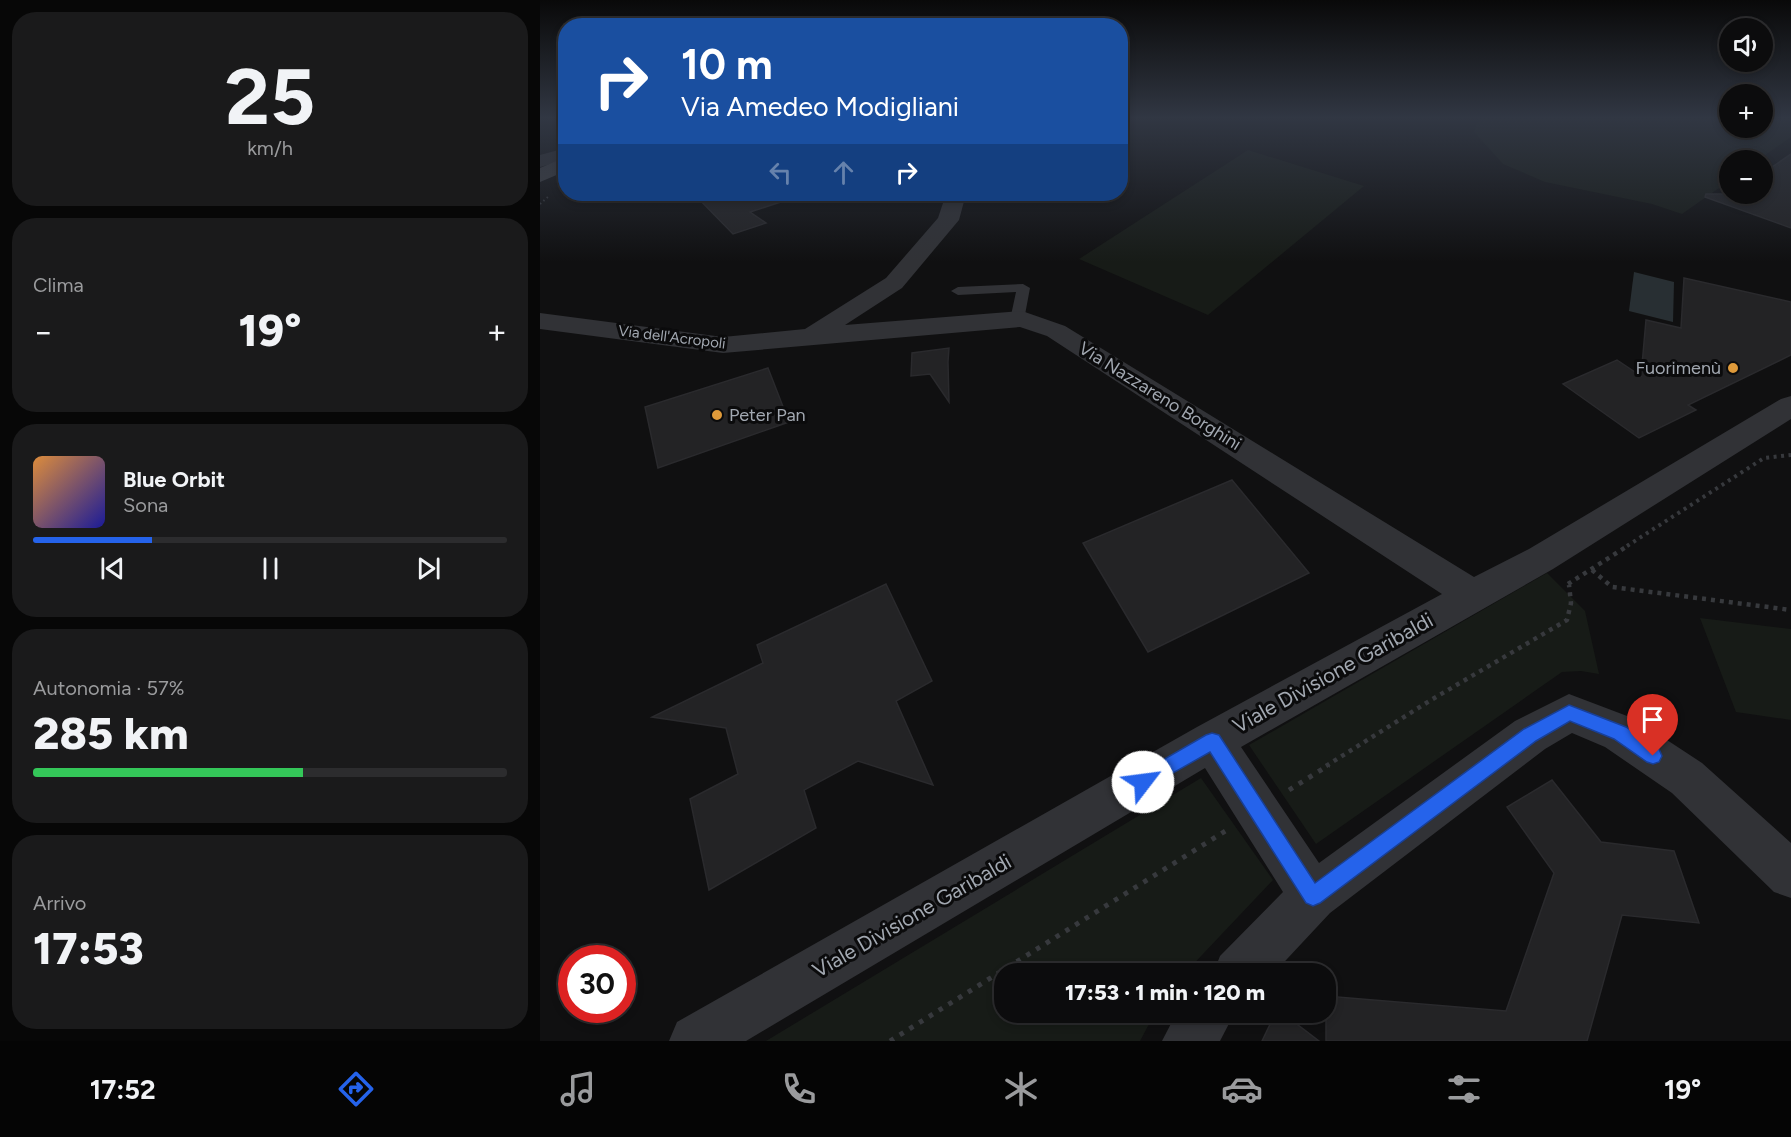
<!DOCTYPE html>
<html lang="it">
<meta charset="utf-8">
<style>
:root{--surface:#0c0c0d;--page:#1a1a1b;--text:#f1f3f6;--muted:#9a9b9d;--line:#2c2c2e;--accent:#2563eb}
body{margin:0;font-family:Figtree,sans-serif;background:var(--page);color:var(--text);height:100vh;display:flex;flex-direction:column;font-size:22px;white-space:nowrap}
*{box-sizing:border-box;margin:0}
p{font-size:20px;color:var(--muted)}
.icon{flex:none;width:33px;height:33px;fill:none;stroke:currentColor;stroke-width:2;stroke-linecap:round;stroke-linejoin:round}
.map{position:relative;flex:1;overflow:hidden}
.drawer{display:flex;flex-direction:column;gap:12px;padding:12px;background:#070707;width:540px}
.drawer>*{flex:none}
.hud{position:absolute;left:18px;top:18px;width:570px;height:183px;border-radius:24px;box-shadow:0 3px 9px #0003,0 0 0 2px var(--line);background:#1a4fa0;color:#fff;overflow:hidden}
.controls{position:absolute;left:1179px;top:18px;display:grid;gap:12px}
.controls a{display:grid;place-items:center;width:54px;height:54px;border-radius:50%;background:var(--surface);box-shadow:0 3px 9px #0003,0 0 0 2px var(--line);font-size:30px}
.speed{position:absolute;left:18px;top:945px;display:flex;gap:12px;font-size:30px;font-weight:700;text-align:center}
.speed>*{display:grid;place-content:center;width:78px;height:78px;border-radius:50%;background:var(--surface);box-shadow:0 3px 9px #0003,0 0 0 2px var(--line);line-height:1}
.speed .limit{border:9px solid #d22;background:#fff;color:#111}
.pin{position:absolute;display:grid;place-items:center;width:51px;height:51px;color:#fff;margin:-62px -26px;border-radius:50% 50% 50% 0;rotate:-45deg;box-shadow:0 0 6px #0007}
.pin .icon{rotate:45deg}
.me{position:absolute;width:66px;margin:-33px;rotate:60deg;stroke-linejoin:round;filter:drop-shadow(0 0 4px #0008)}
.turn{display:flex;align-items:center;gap:21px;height:126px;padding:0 24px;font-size:27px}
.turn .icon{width:78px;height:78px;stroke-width:2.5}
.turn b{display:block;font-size:42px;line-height:51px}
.lanes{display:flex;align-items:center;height:57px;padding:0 24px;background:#0003;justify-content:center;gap:30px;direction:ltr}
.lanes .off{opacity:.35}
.big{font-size:45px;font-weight:800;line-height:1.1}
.drawer .tile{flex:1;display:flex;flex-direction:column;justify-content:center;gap:9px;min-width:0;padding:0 21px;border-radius:24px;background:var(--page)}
.drawer .dial{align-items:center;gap:0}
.dial b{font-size:78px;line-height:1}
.song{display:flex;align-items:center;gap:18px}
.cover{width:72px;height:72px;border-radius:9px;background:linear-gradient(135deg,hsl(30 70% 55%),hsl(240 70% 35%))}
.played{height:6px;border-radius:3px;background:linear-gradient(90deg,var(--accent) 25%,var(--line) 25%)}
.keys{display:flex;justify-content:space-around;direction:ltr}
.heat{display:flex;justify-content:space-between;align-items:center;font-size:33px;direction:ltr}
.charge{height:9px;border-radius:4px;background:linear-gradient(90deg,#34c759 57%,var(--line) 0)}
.trip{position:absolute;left:454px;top:963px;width:342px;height:60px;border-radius:24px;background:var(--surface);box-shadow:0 3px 9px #0003,0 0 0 2px var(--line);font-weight:800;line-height:60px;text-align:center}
.menu{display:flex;height:96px;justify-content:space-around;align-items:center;background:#050505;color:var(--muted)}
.menu .icon{width:42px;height:42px}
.menu .selected{color:var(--accent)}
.menu b{font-size:27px;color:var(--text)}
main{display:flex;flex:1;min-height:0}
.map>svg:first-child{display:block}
.green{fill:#171b17}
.water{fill:#282f33}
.building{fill:#232325;stroke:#2a2a2d;stroke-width:1.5}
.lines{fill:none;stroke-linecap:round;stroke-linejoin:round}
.path-far3{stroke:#37393d;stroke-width:2;stroke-dasharray:1.5 3;stroke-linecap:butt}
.path-far2{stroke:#37393d;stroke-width:4;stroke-dasharray:3 4.5;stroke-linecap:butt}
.path-far1{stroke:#37393d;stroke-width:4.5;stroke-dasharray:4 5;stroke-linecap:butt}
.path{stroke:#37393d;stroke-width:5;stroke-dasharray:4.5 7;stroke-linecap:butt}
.lane{fill:#313236;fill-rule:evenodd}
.street{fill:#313236;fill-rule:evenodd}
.secondary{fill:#404145;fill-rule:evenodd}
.route{fill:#2563eb;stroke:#184099;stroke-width:1.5}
.poi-dot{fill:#df9a3a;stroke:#0b0b0c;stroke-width:2}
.labels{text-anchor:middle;stroke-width:6;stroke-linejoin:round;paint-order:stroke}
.far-street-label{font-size:15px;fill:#a2a8b1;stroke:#0b0b0c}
.poi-label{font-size:18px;fill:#a2a8b1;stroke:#0b0b0c;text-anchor:end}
.street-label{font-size:18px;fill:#a2a8b1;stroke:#0b0b0c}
.near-street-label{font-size:21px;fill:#a2a8b1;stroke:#0b0b0c}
</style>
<main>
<section class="drawer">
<div class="tile dial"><b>25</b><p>km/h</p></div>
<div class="tile"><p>Clima</p>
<div class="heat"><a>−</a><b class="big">19°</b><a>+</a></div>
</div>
<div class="tile">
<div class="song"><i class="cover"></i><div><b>Blue Orbit</b><p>Sona</p></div></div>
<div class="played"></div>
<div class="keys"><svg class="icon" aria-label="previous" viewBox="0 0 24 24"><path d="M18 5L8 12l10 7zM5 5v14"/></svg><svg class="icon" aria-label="pause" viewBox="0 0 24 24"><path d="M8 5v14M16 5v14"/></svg><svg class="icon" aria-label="next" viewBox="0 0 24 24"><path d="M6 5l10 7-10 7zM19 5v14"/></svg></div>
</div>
<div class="tile"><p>Autonomia · 57%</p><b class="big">285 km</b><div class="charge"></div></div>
<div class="tile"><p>Arrivo</p><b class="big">17:53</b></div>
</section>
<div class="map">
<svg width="1251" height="1041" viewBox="0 0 1251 1041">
<rect width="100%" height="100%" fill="#101011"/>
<!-- green -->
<g class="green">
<polygon points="939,117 1189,117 1190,128 1222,128 1223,117 1251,117 1251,137 1218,160 1190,160 1189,181 1142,214 1112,204 1005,182 963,164 934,132"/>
<polygon points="708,150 824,186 668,315 539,259"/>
<polygon points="1007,573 1045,611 1059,674 1041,671 1022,672 776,844 709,745"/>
<polygon points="1160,618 1251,629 1251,720 1196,712"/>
<polygon points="661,778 733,880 645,973 465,974 465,1012 615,1013 600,1041 226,1041"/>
</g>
<!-- water -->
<polygon class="water" points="1094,272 1134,282 1133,322 1089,311"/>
<!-- building -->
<g class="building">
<polygon points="1251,154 1251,228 1165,197 1166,194 1222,194 1222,174"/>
<polygon points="154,194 252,194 253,198 210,212 226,223 193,234"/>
<polygon points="1144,278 1251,302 1251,355 1148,405 1156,410 1099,438 1023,384 1077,360 1101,376 1106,320 1141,328"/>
<polygon points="409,348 408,362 409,402 390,374 371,376 372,353"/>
<polygon points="228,368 249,422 118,468 105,407"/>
<polygon points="692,480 769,573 608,652 543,543"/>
<polygon points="346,584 392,681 356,701 393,785 318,761 264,790 276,828 169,890 150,799 198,774 186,728 112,717 223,663 217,645"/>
<polygon points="1012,780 1061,842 1134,851 1159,923 1082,915 1047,1041 786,1041 786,996 966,1011 1014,873 967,807"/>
<polygon points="736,1012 741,1012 779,1041 722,1041"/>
</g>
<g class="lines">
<!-- path-far3 -->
<polyline class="path-far3" points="0,204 9,196"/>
<!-- path-far2 -->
<polyline class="path-far2" points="1087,546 1224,458 1251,455"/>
<!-- path-far1 -->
<g class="path-far1">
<polyline points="1052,570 1072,587 1251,610"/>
<polyline points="1028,584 1089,545"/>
<polyline points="786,766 891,700 1027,620 1031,603 1029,585"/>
</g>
<!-- path -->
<g class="path">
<polyline points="749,790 789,765"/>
<polyline points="350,1041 687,830"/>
</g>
<!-- lane -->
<polygon class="lane" points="483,284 490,288 484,320 477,324 470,320 476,292 418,295 411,291 418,287"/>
<!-- street -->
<g class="street">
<polygon points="26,148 26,160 0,167 0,155"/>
<polygon points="406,194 426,194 419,220 362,288 305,325 482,311 525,326 934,577 989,549 1241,399 1251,396 1251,419 1013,569 701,747 779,863 975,721 1029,694 1095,719 1162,763 1251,843 1251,898 1234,892 1132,793 1065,747 1032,733 1005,749 790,913 733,974 673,974 680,956 743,892 665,768 206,1041 129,1041 137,1022 657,727 902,594 507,336 480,327 183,353 0,329 0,313 183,337 265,329 346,278 398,218"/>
<polygon points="637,1012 695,1012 680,1041 622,1041"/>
</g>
<!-- secondary -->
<polygon class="secondary" points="26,157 26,171 0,182 0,168"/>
</g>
<!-- sky -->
<linearGradient id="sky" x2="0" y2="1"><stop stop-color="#090909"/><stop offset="0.45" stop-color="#313743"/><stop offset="1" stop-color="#313743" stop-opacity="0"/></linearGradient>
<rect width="1251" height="262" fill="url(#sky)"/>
<!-- route -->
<polygon class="route" points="1029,705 1086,727 1119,749 1122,756 1119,762 1113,764 1107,762 1074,739 1030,721 996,741 780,903 773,906 766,903 670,752 603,790 597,788 594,782 597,775 666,735 672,733 679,735 775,883 984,729"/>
<!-- markers -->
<g class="poi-dot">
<circle cx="1193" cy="368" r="6"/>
<circle cx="177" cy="415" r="6"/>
</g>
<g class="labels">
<!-- far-street labels -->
<g class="far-street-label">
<text transform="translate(132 337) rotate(7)" y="5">Via dell'Acropoli</text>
</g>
<!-- poi labels -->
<g class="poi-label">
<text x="1181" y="374">Fuorimenù</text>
<text x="189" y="421" text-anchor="start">Peter Pan</text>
</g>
<!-- street labels -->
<g class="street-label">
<text transform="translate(620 396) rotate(32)" y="6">Via Nazzareno Borghini</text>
</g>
<!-- near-street labels -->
<g class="near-street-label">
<text transform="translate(793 673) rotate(-29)" y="7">Viale Divisione Garibaldi</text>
<text transform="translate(372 916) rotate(-30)" y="7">Viale Divisione Garibaldi</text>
</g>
</g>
</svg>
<div class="controls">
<a><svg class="icon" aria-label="sound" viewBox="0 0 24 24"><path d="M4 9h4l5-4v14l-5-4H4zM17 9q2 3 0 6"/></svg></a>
<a>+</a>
<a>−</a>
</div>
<div class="speed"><div class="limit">30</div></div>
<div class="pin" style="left:1113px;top:756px;background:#d93025"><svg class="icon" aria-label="arrive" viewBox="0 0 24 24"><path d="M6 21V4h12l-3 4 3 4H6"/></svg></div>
<svg class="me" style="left:603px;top:782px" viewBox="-20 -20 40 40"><circle r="19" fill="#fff"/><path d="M0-13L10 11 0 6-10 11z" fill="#2563eb"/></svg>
<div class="trip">17:53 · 1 min · 120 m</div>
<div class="hud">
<div class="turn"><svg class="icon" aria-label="right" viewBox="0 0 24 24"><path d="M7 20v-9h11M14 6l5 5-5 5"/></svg><div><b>10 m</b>Via Amedeo Modigliani</div></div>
<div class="lanes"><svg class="icon off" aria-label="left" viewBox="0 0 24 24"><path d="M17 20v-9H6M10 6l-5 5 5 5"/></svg><svg class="icon off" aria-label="ahead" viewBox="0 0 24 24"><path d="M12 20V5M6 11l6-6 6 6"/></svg><svg class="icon" aria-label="right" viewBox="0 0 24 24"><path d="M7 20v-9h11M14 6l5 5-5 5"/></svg></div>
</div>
</div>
</main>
<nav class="menu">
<b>17:52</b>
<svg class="icon selected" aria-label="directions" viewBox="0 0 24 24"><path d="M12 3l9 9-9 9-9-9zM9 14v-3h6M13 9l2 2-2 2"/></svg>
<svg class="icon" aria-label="music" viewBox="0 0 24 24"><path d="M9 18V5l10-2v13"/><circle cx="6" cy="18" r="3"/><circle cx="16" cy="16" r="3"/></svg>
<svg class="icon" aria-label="phone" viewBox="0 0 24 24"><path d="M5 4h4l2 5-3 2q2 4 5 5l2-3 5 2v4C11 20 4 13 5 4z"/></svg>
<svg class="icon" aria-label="climate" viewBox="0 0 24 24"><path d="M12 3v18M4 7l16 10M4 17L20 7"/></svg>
<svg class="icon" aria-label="car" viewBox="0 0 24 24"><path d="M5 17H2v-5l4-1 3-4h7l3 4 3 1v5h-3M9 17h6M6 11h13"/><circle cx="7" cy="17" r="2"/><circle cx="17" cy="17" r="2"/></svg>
<svg class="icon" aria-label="filters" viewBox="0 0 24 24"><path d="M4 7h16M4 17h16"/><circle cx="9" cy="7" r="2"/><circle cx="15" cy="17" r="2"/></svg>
<b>19°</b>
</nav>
